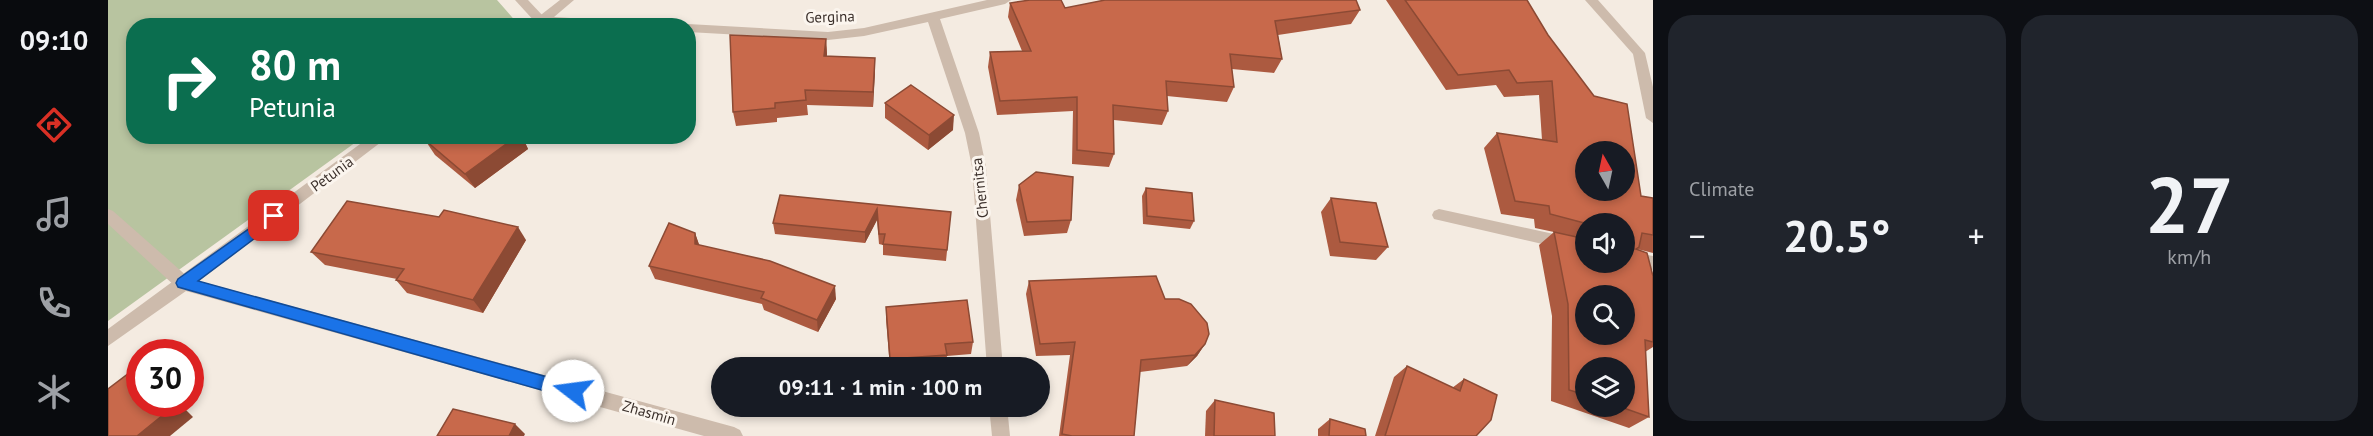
<!DOCTYPE html>
<meta charset="utf-8">
<style>
:root{--surface:#171b24;--page:#20242c;--text:#f1f3f6;--muted:#9ea1a6;--accent:#d93025}
body{margin:0;font-family:"PT Sans",sans-serif;background:var(--page);color:var(--text);height:100vh;display:flex;flex-direction:column;font-size:22px;white-space:nowrap}
*{box-sizing:border-box;margin:0}
p{font-size:20px;color:var(--muted)}
.icon{flex:none;width:33px;height:33px;fill:none;stroke:currentColor;stroke-width:2;stroke-linecap:round;stroke-linejoin:round}
.map{position:relative;flex:1;overflow:hidden}
.sheet{display:flex;flex-direction:column;gap:15px;padding:15px;background:#0d0f14;width:720px}
.sheet>*{flex:none}
.guide{position:absolute;left:18px;top:18px;width:570px;height:126px;border-radius:24px;box-shadow:0 3px 9px #0003;background:#0b6e4f;color:#fff;overflow:hidden}
.needle{width:39px;rotate:351deg}
.fabs{position:absolute;left:1467px;top:141px;display:grid;gap:12px}
.fabs a{display:grid;place-items:center;width:60px;height:60px;border-radius:50%;background:var(--surface);box-shadow:0 3px 9px #0003;font-size:30px}
.speed{position:absolute;left:18px;top:339px;display:flex;gap:12px;font-size:30px;font-weight:700;text-align:center}
.speed>*{display:grid;place-content:center;width:78px;height:78px;border-radius:50%;background:var(--surface);box-shadow:0 3px 9px #0003;line-height:1}
.speed .limit{border:9px solid #d22;background:#fff;color:#111}
.pin{position:absolute;display:grid;place-items:center;width:51px;height:51px;color:#fff;margin:-26px;border-radius:12px;box-shadow:0 3px 9px #0006}
.me{position:absolute;width:66px;margin:-33px;rotate:285deg;stroke-linejoin:round;filter:drop-shadow(0 0 4px #0008)}
.turn{display:flex;align-items:center;gap:21px;height:126px;padding:0 24px;font-size:27px}
.turn .icon{width:78px;height:78px;stroke-width:2.5}
.turn b{display:block;font-size:42px;line-height:51px}
.big{font-size:45px;font-weight:600;line-height:1.1}
.sheet .card{flex:1;display:flex;flex-direction:column;justify-content:center;gap:9px;min-width:0;padding:0 21px;border-radius:24px;background:var(--page)}
.sheet .dial{align-items:center;gap:0}
.dial b{font-size:78px;line-height:1}
.heat{display:flex;justify-content:space-between;align-items:center;font-size:33px;direction:ltr}
.sheet .tiles{flex:1;display:grid;gap:15px;grid-template-columns:repeat(2,1fr)}
.trip{position:absolute;left:603px;top:357px;width:339px;height:60px;border-radius:30px;background:var(--surface);box-shadow:0 3px 9px #0003;font-weight:600;line-height:60px;text-align:center}
main{display:flex;flex:1;min-height:0}
.tabs{display:flex;flex-direction:column;width:108px;justify-content:space-around;align-items:center;background:#090b0e;color:var(--muted)}
.tabs .icon{width:42px;height:42px}
.tabs .on{color:var(--accent)}
.tabs b{font-size:27px;color:var(--text)}
.map>svg:first-child{display:block}
.green{fill:#b8c4a0}
.lines{fill:none;stroke-linecap:round;stroke-linejoin:round}
.lane{fill:#cdbbac;fill-rule:evenodd}
.street{fill:#cdbbac;fill-rule:evenodd}
.wall{fill:#ac5a40;fill-rule:evenodd}
.shaded-wall{fill:#8c4a34}
.building{fill:#c8694b;stroke:#8c4a34;stroke-width:1.5;fill-rule:evenodd}
.route{fill:#1a73e8;stroke:#114b97;stroke-width:1.5}
.labels{text-anchor:middle;stroke-width:6;stroke-linejoin:round;paint-order:stroke}
.street-label{font-size:15px;fill:#3b302b;stroke:#fbf5ee}
</style>
<main>
<nav class="tabs">
<b>09:10</b>
<svg class="icon on" aria-label="directions" viewBox="0 0 24 24"><path d="M12 3l9 9-9 9-9-9zM9 14v-3h6M13 9l2 2-2 2"/></svg>
<svg class="icon" aria-label="music" viewBox="0 0 24 24"><path d="M9 18V5l10-2v13"/><circle cx="6" cy="18" r="3"/><circle cx="16" cy="16" r="3"/></svg>
<svg class="icon" aria-label="phone" viewBox="0 0 24 24"><path d="M5 4h4l2 5-3 2q2 4 5 5l2-3 5 2v4C11 20 4 13 5 4z"/></svg>
<svg class="icon" aria-label="climate" viewBox="0 0 24 24"><path d="M12 3v18M4 7l16 10M4 17L20 7"/></svg>
</nav>
<div class="map">
<svg width="1545" height="436" viewBox="0 0 1545 436">
<rect width="100%" height="100%" fill="#f4ebe1"/>
<!-- green -->
<polygon class="green" points="0,0 389,0 410,24 26,26 26,136 255,137 0,321"/>
<g class="lines">
<!-- lane -->
<g class="lane">
<polygon points="407,0 420,0 436,17 436,23 428,23"/>
<polygon points="0,209 5,211 81,278 83,283 81,288 75,290 69,288 0,224"/>
<polygon points="1331,209 1478,241 1478,254 1326,219 1324,215 1326,211"/>
<polygon points="1516,251 1545,256 1545,270 1513,262 1516,262"/>
</g>
<!-- street -->
<g class="street">
<polygon points="452,0 466,0 446,17 530,22 536,26 427,24 425,21"/>
<polygon points="879,0 903,0 897,4 832,19 871,133 878,167 895,368 879,368 864,167 857,133 820,22 756,36 720,40 580,32 580,26 575,26 580,24 720,32 756,28"/>
<polygon points="1477,0 1490,0 1537,53 1545,87 1545,123 1538,118 1525,54"/>
<polygon points="263,136 281,136 91,281 626,427 632,430 635,436 596,436 78,291 0,346 0,329"/>
<polygon points="881,406 899,406 902,436 884,436"/>
</g>
</g>
<!-- wall -->
<g class="wall">
<path d="M 1278,0 L 1419,0 L 1533,196 L 1545,198 L 1545,253 L 1529,249 L 1545,276 L 1545,347 L 1537,352 L 1541,417 L 1521,428 L 1443,401 L 1444,316 L 1431,245 L 1446,232 L 1427,228 L 1426,219 L 1393,214 L 1376,148 L 1389,133 L 1434,140 L 1431,95 L 1396,97 L 1388,85 L 1338,90 ZM 1478,224 L 1516,224 L 1478,262 ZM 1478,368 L 1516,406 L 1478,406 Z"/>
<polygon points="902,3 957,8 1252,10 1243,24 1170,35 1174,59 1166,73 1124,69 1126,87 1119,102 1059,96 1060,111 1054,125 1006,120 1006,154 1001,167 964,164 965,111 889,115 880,67 882,52 914,51 900,17"/>
<polygon points="718,39 719,56 767,58 765,107 699,105 700,115 669,118 669,122 628,126 625,112"/>
<polygon points="777,103 845,130 820,150 777,118"/>
<polygon points="322,136 414,136 420,149 367,188 327,155 317,140"/>
<polygon points="911,185 963,220 959,233 916,236 908,200"/>
<polygon points="1038,188 1086,221 1082,229 1035,224 1034,196"/>
<polygon points="672,195 843,212 838,261 775,255 775,245 771,244 769,220 757,243 667,234 665,223"/>
<polygon points="1223,198 1280,247 1268,260 1222,256 1213,212"/>
<polygon points="587,233 591,245 728,299 710,332 656,310 654,304 547,279 541,266"/>
<polygon points="418,240 375,313 299,293 288,280 289,279 217,265 203,252"/>
<polygon points="921,281 1057,299 1097,344 1089,356 1079,366 1032,372 1026,436 951,436 962,355 928,356 918,294"/>
<polygon points="778,307 865,342 863,354 839,356 837,366 822,368 782,368 778,319"/>
<polygon points="1299,366 1344,388 1356,379 1368,436 1267,436 1286,377"/>
<polygon points="1107,400 1167,436 1097,436 1098,411"/>
<polygon points="1222,419 1258,436 1210,436 1210,429"/>
</g>
<!-- shaded-wall -->
<g class="shaded-wall">
<polygon points="718,39 719,54 717,71 716,56"/>
<polygon points="767,58 767,73 765,107 765,92"/>
<polygon points="846,115 845,130 820,150 821,135"/>
<polygon points="409,136 414,136 420,149 367,188 357,174"/>
<polygon points="769,209 769,220 757,243 757,232"/>
<polygon points="410,227 418,240 375,313 365,300"/>
<polygon points="587,233 592,247 587,244"/>
<polygon points="727,286 728,299 710,332 709,320"/>
<polygon points="1097,344 1089,356 1079,366 1087,355"/>
<polygon points="64,404 72,404 85,417 62,436 29,436"/>
<polygon points="407,424 417,434 416,436 401,436"/>
</g>
<!-- building -->
<g class="building">
<polygon points="922,0 953,0 957,8 997,0 1248,0 1252,10 1167,21 1174,59 1122,54 1126,87 1058,81 1060,111 1005,105 1006,154 969,150 969,97 892,101 882,52 923,51 902,3"/>
<path d="M 1297,0 L 1419,0 L 1440,35 L 1486,96 L 1519,104 L 1533,196 L 1545,198 L 1545,235 L 1534,233 L 1531,247 L 1528,249 L 1539,253 L 1545,276 L 1545,342 L 1537,340 L 1541,417 L 1510,406 L 1516,406 L 1516,368 L 1478,368 L 1478,395 L 1461,390 L 1460,304 L 1446,232 L 1478,239 L 1478,262 L 1516,262 L 1516,224 L 1480,224 L 1442,214 L 1441,206 L 1407,201 L 1389,133 L 1449,142 L 1444,81 L 1409,83 L 1401,70 L 1350,75 ZM 1478,152 L 1516,152 L 1516,190 L 1478,190 ZM 1478,296 L 1516,296 L 1516,334 L 1478,334 Z"/>
<polygon points="622,35 718,39 716,56 767,58 765,92 697,90 698,100 667,103 667,108 625,112"/>
<polygon points="803,85 846,115 821,135 777,103"/>
<polygon points="322,136 409,136 357,174 317,140"/>
<polygon points="928,172 965,177 963,220 919,222 911,185"/>
<polygon points="1038,188 1084,193 1086,221 1039,216"/>
<polygon points="672,195 843,212 839,250 775,244 777,234 771,234 769,209 757,232 665,223"/>
<polygon points="1223,198 1268,203 1280,247 1232,242"/>
<polygon points="239,201 331,217 336,210 410,227 365,300 288,280 296,269 203,252"/>
<polygon points="561,223 587,233 587,244 662,261 727,286 709,320 653,298 656,292 541,266"/>
<polygon points="1048,276 1057,299 1071,299 1083,304 1099,323 1101,334 1097,344 1087,355 1033,360 1026,436 964,436 954,434 967,342 932,344 921,281"/>
<polygon points="859,300 865,342 837,344 839,355 782,359 778,307"/>
<polygon points="1299,366 1352,391 1356,379 1389,395 1383,420 1368,436 1277,436"/>
<polygon points="29,367 32,370 32,404 64,404 66,406 29,436 0,436 0,389"/>
<polygon points="1107,400 1166,413 1167,436 1106,436"/>
<polygon points="345,409 407,424 401,436 329,436"/>
<polygon points="1222,419 1257,429 1258,436 1221,436"/>
</g>
<!-- route -->
<polygon class="route" points="166,211 171,213 171,220 90,281 465,384 471,386 473,391 471,396 465,399 70,287 68,283 70,279"/>
<g class="labels">
<!-- street labels -->
<g class="street-label">
<text transform="translate(722 17) rotate(-2)" y="5">Gergina</text>
<text transform="translate(224 174) rotate(-36)" y="5">Petunia</text>
<text transform="translate(872 188) rotate(-96)" y="5">Chernitsa</text>
<text transform="translate(541 413) rotate(16)" y="5">Zhasmin</text>
</g>
</g>
</svg>
<div class="fabs">
<a><svg class="needle" viewBox="-14 -14 28 28"><path d="M0-13l5 13h-10z" fill="#e53935"/><path d="M0 13l5-13h-10z" fill="#9ea1a6"/></svg></a>
<a><svg class="icon" aria-label="sound" viewBox="0 0 24 24"><path d="M4 9h4l5-4v14l-5-4H4zM17 9q2 3 0 6"/></svg></a>
<a><svg class="icon" aria-label="search" viewBox="0 0 24 24"><circle cx="10" cy="10" r="6"/><path d="M15 15l6 6"/></svg></a>
<a><svg class="icon" aria-label="layers" viewBox="0 0 24 24"><path d="M12 4l9 5-9 5-9-5zM3 14l9 5 9-5"/></svg></a>
</div>
<div class="speed"><div class="limit">30</div></div>
<div class="pin" style="left:166px;top:216px;background:#d93025"><svg class="icon" aria-label="arrive" viewBox="0 0 24 24"><path d="M6 21V4h12l-3 4 3 4H6"/></svg></div>
<svg class="me" style="left:465px;top:391px" viewBox="-20 -20 40 40"><circle r="19" fill="#fff"/><path d="M0-13L10 11 0 6-10 11z" fill="#1a73e8"/></svg>
<div class="trip">09:11 · 1 min · 100 m</div>
<div class="guide">
<div class="turn"><svg class="icon" aria-label="right" viewBox="0 0 24 24"><path d="M7 20v-9h11M14 6l5 5-5 5"/></svg><div><b>80 m</b>Petunia</div></div>
</div>
</div>
<section class="sheet">
<div class="tiles">
<div class="card"><p>Climate</p>
<div class="heat"><a>−</a><b class="big">20.5°</b><a>+</a></div>
</div>
<div class="card dial"><b>27</b><p>km/h</p></div>
</div>
</section>
</main>
